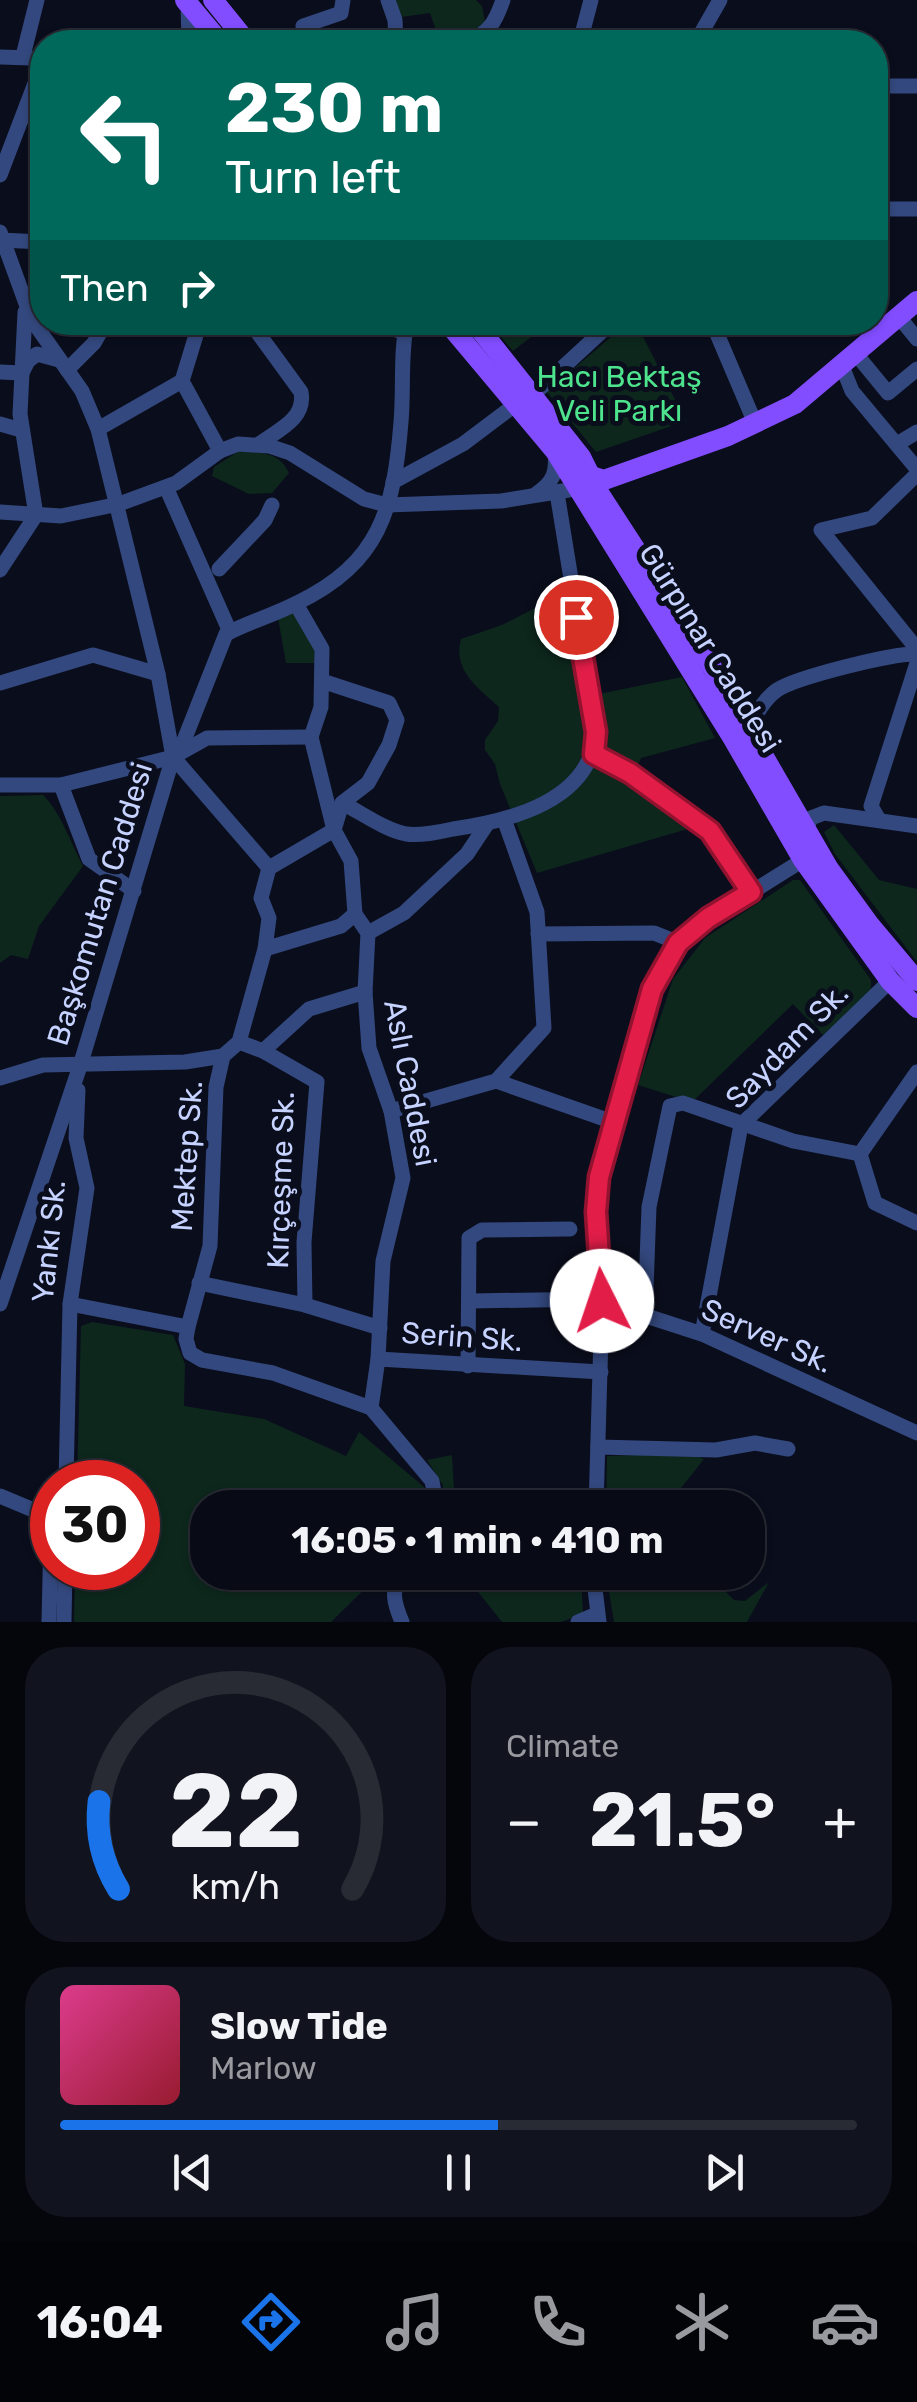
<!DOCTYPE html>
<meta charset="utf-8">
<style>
:root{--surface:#080a15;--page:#11131e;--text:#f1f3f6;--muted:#989aa0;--line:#292b34;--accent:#1a73e8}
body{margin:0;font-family:Rubik,sans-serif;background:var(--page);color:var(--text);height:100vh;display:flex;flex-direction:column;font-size:38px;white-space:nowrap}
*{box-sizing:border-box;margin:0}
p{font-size:32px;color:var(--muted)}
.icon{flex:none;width:55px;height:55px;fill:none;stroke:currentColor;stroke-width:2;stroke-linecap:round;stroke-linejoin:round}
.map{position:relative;height:1622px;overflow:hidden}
.panel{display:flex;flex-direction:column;gap:25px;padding:25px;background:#04060c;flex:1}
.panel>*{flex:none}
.hud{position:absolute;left:30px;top:30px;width:858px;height:305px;border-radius:40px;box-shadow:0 2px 8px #0004,0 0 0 2px var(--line);background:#00695c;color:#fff;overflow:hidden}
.speed{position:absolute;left:30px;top:1460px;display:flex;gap:20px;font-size:50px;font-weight:700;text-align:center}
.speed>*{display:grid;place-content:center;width:130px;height:130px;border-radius:50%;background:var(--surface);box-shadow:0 2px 8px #0004,0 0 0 2px var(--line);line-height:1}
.speed .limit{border:15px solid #d22;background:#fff;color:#111}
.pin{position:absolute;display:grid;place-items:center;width:85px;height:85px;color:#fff;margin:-42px;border:5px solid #fff;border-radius:50%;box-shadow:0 2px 10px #0007}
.me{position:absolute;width:110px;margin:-55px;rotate:356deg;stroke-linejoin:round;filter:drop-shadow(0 0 8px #0008)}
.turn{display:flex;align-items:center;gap:35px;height:210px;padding:0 30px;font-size:45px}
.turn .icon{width:130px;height:130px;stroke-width:2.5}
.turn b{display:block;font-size:70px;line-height:85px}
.then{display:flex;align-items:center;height:95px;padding:0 30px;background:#0003;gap:20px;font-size:38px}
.big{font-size:75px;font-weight:700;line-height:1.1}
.panel .widget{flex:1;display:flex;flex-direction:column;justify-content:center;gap:15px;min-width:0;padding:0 35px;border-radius:40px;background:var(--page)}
.panel .dial{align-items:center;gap:0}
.dial svg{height:260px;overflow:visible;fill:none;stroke:var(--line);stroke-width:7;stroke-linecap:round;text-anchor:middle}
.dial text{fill:var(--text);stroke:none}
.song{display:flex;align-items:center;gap:30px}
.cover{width:120px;height:120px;border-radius:15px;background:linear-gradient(135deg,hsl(330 70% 55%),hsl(350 70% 35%))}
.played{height:10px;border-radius:5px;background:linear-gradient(90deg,var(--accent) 55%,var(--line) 55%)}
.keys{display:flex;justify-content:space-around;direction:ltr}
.heat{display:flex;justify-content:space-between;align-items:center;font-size:55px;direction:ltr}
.panel .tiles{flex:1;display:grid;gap:25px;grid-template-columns:1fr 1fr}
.widget:last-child{grid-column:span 2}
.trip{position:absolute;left:190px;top:1490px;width:575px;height:100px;border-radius:40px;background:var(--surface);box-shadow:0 2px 8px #0004,0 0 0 2px var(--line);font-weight:700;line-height:100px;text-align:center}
.dock{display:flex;height:160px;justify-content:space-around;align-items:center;background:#030408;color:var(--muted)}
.dock .icon{width:70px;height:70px}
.dock .on{color:var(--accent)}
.dock b{font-size:45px;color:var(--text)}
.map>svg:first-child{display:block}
.green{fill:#0d271d}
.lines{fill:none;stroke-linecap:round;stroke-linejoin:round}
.minor{stroke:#33487e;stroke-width:15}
.major{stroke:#824dff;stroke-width:20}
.route-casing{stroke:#92132f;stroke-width:25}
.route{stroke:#e11d48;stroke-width:18}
.labels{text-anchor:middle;stroke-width:10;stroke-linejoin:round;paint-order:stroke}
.park-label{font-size:30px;fill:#4de48d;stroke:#0a0d1c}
.street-label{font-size:30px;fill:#c6d2ff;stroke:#0a0d1c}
</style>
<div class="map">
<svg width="917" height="1622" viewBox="0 0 917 1622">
<rect width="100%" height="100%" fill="#0a0d1c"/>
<!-- green -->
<g class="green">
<polygon points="396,0 476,0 482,6 489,42 440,42 430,13 401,17"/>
<polygon points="489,323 520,323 531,337 513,351"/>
<polygon points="627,323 636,323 686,421 596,452 547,392"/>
<path d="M 239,451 C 261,453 279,451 289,473 L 272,493 L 249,494 L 212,476 L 214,467 Z"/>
<path d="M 547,602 L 564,604 L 579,694 L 599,694 L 682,677 L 715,738 L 641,758 L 631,783 L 691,828 L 537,873 L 500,784 L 495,764 L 485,750 L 485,740 L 498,721 L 499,707 C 479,689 452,670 461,639 L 502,625 Z"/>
<polygon points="295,611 314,643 315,663 286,663 278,618"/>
<path d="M 43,795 C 61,813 71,843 83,866 L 39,926 L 28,959 L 11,955 L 0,963 L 0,796 Z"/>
<polygon points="834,825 879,880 917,889 917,962 835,854 824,832"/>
<polygon points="793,880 800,880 871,980 871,990 823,1035 793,1004 692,1102 638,1085 673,979 705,938"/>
<polygon points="92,1322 173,1335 185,1364 184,1406 264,1419 346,1456 359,1432 424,1487 426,1507 208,1508 208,1572 381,1573 331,1622 74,1622 75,1568 138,1568 138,1482 77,1482 81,1326"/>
<polygon points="689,1453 704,1459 666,1507 606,1508 607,1456"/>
<polygon points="452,1455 455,1507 443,1507 443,1485 427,1460"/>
<polygon points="463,1573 581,1573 583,1614 561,1622 502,1622"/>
<polygon points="606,1573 707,1573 734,1600 745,1601 769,1582 747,1622 614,1622"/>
</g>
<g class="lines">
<!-- minor -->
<g class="minor">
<polyline points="388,0 395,20 396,42"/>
<polyline points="188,4 189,42"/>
<polyline points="303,26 341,13 343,0"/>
<path d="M 467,42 C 489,33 495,23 503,0"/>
<polyline points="580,42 591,0"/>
<polyline points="696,42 720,0"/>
<polyline points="23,56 37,0"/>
<polyline points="0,57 31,58"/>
<polyline points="875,94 877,86 917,86"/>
<polyline points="0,175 42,65"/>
<polyline points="875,209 917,209"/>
<polyline points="0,232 32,320 82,391 98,429 158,674 173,757 80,1066 0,1304"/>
<polyline points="0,240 42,242"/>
<polyline points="899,317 917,339"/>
<polyline points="200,322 182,381 220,451"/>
<path d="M 250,322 L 301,392 C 306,419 278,430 259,444"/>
<polyline points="373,322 405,333"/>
<polyline points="712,322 755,423"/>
<polyline points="856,354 888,393 917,369"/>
<polyline points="842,366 852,391 917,469"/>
<polyline points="67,370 94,343 106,322"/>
<polyline points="0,372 22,373 28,361 37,354 59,360"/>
<polyline points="534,394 612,322"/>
<polyline points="0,424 21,430"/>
<polyline points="98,429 182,381"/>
<polyline points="897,444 917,432"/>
<polyline points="917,474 872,518 821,530 917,649"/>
<polyline points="393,482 463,444 516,404"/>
<polyline points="166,487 230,632"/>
<path d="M 536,494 C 554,482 557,472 555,451"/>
<polyline points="0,512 61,516 119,504 176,483 220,451 238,444 269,446 290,453 364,499 387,505 501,501 587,487"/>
<polyline points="219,569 265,520 272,505"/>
<polyline points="0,570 36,515 20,414 25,312"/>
<polyline points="296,604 322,649 321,707 311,737 334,830 351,861 355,914 368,933 365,992 369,1048 391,1111 403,1178 383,1261 378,1359 371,1408 432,1481 437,1508"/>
<polyline points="0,683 93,655 158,674"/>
<path d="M 748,728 C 756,715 764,699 777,690 C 797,677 893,653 917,654"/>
<polyline points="594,753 630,773 710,831 751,892"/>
<polyline points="173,757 269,868 261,898 269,918 265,949 239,1042 223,1056 216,1087 210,1246 188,1327 186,1339 190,1353 202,1360 273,1373 371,1408"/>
<path d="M 173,757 L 183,743 L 226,634 C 249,622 274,615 297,603 C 380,563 394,509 401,422 C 404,389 400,354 407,322"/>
<polyline points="0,785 61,785 173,757 207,738 311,737"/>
<polyline points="61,785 89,859 134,891"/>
<path d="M 342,803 C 362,813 385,830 406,834 C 421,836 439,832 453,829 C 510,821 591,801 596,732 L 558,499"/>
<polyline points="879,820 871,806 917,663"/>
<polyline points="804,834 811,818 824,813 917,826"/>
<polyline points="269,868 334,830 342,803 368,783 389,745 397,720 389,703 322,681"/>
<polyline points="368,933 404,913 467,854 487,824"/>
<polyline points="538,934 654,933 679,943"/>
<polyline points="265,949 341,926 355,914"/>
<polyline points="239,1042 263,1051 317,1082 304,1242 305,1305"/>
<polyline points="263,1051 309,1009 365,992"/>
<polyline points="0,1078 43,1065 185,1062 223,1056"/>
<polyline points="496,1081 613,1122"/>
<polyline points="391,1111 496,1081 544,1028 537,912 504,819"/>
<polyline points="860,1154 875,1203 917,1223"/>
<polyline points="199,1283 305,1305 380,1328"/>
<polyline points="471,1301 594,1299 702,1334 917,1433"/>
<polyline points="70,1304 188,1327"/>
<polyline points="645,1316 649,1207 670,1106 683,1103 793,1141 860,1154 917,1072"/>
<polyline points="702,1334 741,1125 890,981"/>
<polyline points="378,1359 601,1372"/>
<polyline points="468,1366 469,1238 482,1230 570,1229"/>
<polyline points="598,1447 716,1450 755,1443 788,1449"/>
<polyline points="66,1482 70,1304 87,1188 76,1138 78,1090"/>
<polyline points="0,1496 50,1517"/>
<polyline points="596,1508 602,1301 596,1194 603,1157 652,989 671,953 693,929 803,860"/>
<path d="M 400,1572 C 391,1592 394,1603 402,1622"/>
<polyline points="593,1572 599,1622"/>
<polyline points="49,1622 52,1490"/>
<polyline points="64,1622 65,1568"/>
<polyline points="578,1622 597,1614"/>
</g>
<!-- major -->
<g class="major">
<polyline points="185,0 220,42"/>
<polyline points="213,0 247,42"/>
<polyline points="447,322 555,451 732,737 803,860 890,981 917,1008"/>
<polyline points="474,322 581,457 599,493 712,667 829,869 869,924 917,981"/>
<polyline points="582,473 604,480 728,436 795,404 917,301"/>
</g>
</g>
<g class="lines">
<!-- route casing -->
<g class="route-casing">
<polyline id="route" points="576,617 596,732 594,754 630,773 710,831 751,892 708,918 678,943 652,989 599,1177 596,1212 602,1301"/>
</g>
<!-- route -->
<use href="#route" class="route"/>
</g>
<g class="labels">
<!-- park labels -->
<g class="park-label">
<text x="619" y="387">Hacı Bektaş<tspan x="619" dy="34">Veli Parkı</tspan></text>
</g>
<!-- street labels -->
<g class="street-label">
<text transform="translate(710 648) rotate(58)" y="10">Gürpınar Caddesi</text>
<text transform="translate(100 904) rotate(-73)" y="10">Başkomutan Caddesi</text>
<text transform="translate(787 1046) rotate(-46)" y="10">Saydam Sk.</text>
<text transform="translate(410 1083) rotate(79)" y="10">Aslı Caddesi</text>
<text transform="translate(187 1156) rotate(-86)" y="10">Mektep Sk.</text>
<text transform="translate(281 1180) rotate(-88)" y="10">Kırçeşme Sk.</text>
<text transform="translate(49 1241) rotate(-84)" y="10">Yankı Sk.</text>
<text transform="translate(767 1336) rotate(24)" y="10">Server Sk.</text>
<text transform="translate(462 1337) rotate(4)" y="10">Serin Sk.</text>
</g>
</g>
</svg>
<div class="speed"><div class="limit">30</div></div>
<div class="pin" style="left:576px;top:617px;background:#d93025"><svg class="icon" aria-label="arrive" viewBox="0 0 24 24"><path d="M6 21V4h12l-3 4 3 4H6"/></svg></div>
<svg class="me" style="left:602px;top:1301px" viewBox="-20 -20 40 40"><circle r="19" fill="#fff"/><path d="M0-13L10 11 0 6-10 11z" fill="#e11d48"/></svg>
<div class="trip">16:05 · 1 min · 410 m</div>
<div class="hud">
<div class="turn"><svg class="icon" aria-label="left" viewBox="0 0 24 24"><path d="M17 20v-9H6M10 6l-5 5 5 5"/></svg><div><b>230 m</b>Turn left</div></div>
<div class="then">Then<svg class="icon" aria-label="right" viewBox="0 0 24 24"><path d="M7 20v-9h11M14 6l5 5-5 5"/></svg></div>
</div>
</div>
<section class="panel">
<div class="tiles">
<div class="widget dial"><svg viewBox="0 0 100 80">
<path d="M14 69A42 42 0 1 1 86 69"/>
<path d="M14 69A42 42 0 0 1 8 42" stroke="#1a73e8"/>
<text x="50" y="56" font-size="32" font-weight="700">22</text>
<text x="50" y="72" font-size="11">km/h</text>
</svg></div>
<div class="widget"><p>Climate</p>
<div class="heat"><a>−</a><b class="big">21.5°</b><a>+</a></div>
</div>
<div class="widget">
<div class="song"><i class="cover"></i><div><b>Slow Tide</b><p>Marlow</p></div></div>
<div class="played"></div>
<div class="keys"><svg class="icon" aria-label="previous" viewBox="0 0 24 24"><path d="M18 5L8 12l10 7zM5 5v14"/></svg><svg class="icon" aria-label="pause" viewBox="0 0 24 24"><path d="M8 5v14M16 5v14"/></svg><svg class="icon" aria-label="next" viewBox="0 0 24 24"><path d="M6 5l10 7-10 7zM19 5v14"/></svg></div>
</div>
</div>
</section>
<nav class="dock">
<b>16:04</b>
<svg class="icon on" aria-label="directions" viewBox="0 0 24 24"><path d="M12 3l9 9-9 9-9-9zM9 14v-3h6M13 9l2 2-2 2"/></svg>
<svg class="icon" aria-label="music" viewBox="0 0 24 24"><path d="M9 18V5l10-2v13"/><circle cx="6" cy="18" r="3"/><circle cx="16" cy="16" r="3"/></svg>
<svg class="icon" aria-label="phone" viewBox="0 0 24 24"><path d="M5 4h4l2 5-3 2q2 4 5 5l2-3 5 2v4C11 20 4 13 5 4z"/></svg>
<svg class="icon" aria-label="climate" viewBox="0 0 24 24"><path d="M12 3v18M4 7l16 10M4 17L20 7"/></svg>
<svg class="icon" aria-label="car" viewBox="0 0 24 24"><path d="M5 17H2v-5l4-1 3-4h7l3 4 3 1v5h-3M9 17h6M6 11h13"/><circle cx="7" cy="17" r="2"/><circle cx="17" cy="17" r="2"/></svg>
</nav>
